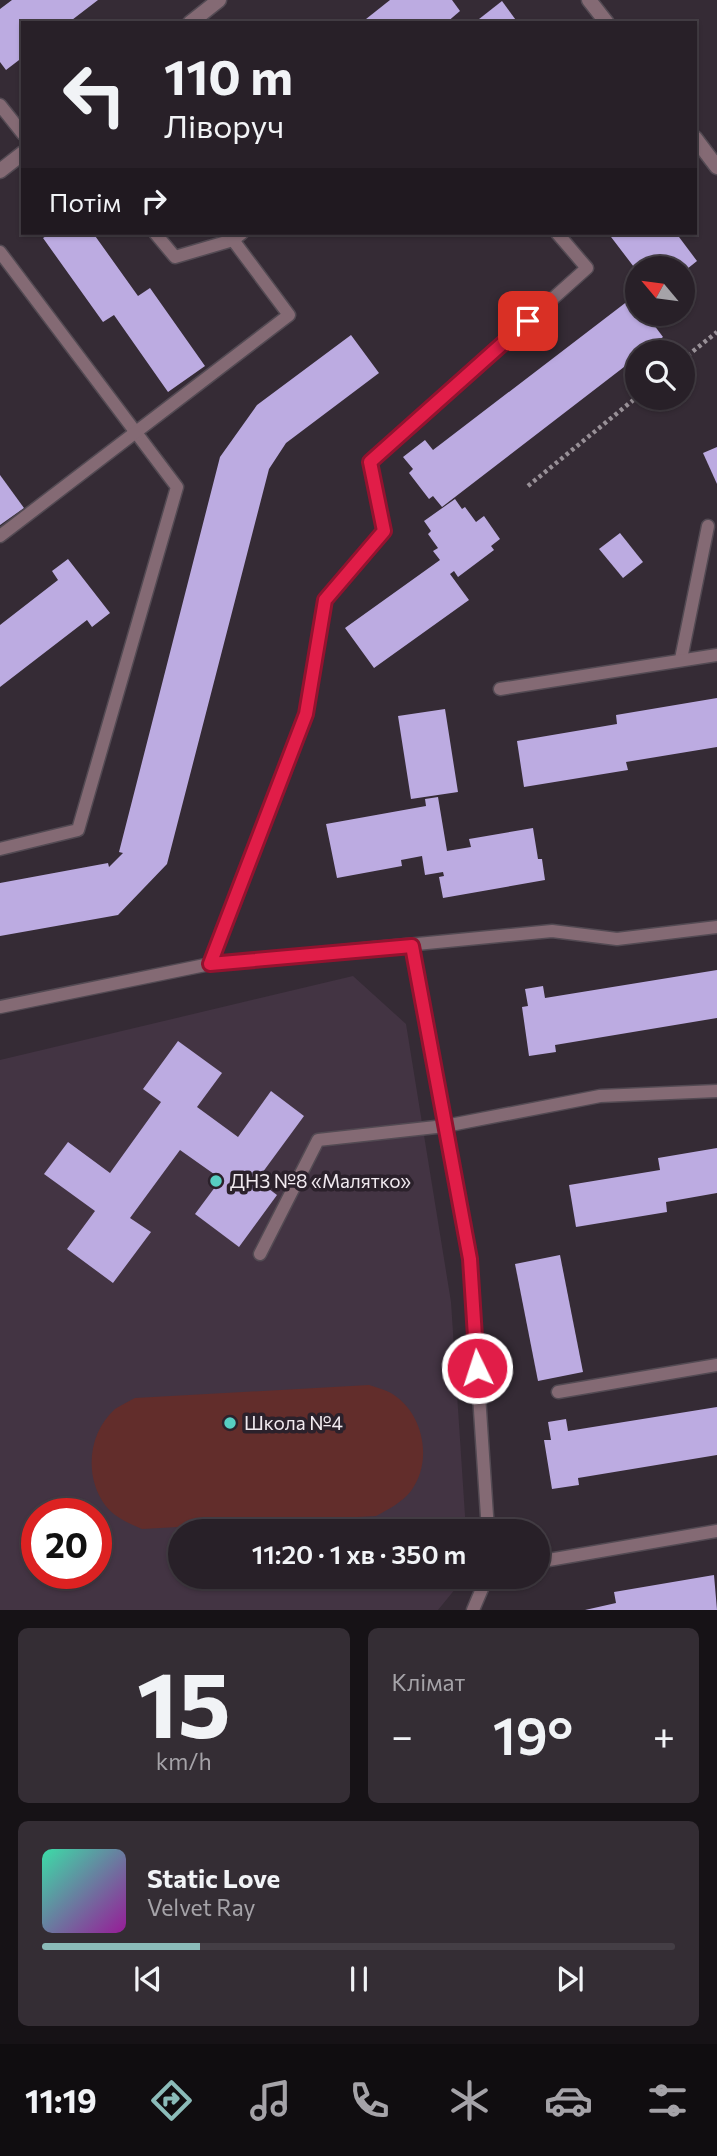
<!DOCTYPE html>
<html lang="uk">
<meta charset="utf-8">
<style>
:root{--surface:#282028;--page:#342d34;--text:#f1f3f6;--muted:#a5a3a8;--line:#443e45;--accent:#8bbbb9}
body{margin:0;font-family:Commissioner,sans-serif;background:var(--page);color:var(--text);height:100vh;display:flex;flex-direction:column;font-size:26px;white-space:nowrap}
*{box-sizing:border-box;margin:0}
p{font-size:23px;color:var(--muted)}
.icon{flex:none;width:38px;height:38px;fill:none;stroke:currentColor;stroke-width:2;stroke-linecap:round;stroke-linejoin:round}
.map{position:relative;height:1610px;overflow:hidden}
.sheet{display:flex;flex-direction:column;gap:18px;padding:18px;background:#161216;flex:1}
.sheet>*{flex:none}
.top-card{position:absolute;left:21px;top:21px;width:676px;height:214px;border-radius:0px;box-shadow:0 2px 5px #0004,0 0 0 2px var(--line);background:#282028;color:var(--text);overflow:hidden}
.needle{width:46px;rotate:299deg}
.buttons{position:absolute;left:625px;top:256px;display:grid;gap:14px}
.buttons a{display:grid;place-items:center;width:70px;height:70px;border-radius:50%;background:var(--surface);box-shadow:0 2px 5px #0004,0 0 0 2px var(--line);font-size:35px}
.speed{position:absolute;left:21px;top:1498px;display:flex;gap:14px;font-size:35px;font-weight:700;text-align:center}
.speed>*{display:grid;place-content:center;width:91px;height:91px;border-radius:50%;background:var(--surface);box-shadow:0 2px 5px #0004,0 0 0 2px var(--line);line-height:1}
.speed .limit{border:10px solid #d22;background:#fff;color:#111}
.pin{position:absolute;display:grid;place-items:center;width:60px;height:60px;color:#fff;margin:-30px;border-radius:14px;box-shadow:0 4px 10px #0006}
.me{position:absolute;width:77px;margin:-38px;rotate:356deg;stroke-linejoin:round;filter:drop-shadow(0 0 5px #0008)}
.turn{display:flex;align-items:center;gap:24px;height:147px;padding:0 28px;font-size:32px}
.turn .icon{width:91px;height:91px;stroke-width:2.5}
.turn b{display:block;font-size:49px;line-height:60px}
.then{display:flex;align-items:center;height:66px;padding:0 28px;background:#0003;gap:14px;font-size:26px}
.big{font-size:52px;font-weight:600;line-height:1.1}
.sheet .card{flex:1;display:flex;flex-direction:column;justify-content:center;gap:10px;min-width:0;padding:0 24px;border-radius:10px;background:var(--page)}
.sheet .dial{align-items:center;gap:0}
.dial b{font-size:91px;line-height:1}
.song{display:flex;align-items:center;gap:21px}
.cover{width:84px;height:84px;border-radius:10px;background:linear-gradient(135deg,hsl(160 70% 55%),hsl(300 70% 35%))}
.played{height:7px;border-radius:4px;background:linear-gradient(90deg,var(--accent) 25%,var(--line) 25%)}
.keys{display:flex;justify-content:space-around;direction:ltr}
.heat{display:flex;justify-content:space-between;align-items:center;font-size:38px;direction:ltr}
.sheet .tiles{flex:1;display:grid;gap:18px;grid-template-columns:1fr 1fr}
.card:last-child{grid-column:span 2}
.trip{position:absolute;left:168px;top:1519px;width:382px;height:70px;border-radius:35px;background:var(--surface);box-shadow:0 2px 5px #0004,0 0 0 2px var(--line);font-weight:600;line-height:70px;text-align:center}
.menu{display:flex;height:112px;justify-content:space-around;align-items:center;background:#100d10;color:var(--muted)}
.menu .icon{width:49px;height:49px}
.menu .selected{color:var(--accent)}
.menu b{font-size:32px;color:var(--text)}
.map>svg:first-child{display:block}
.built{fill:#433443;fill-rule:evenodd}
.park{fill:#622d2b}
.building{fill:#bcabe1}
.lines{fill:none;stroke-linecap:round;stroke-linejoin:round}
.service-casing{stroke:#534a53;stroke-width:15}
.tertiary-casing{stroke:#534a53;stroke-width:17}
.path{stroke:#989097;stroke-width:4.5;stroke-dasharray:3.5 3.5;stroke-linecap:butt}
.service{stroke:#846a74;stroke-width:12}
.tertiary{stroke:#846a74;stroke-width:14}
.route-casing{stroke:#92132f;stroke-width:18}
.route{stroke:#e11d48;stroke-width:12}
.poi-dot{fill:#57cec2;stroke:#2b212b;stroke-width:2.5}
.labels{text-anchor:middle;stroke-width:7;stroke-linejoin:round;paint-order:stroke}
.poi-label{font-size:19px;fill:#f1eaf0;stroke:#2b212b;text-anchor:start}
</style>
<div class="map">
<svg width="717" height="1610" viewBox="0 0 717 1610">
<rect width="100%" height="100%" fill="#352b35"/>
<!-- built -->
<path class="built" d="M 353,976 L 406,1024 L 451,1302 L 466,1531 L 180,1531 L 180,1577 L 465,1577 L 438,1610 L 0,1610 L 0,1060 ZM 37,1514 L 96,1514 L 96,1573 L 37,1573 Z"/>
<!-- park -->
<path class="park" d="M 369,1385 C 375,1387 383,1389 389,1392 C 423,1410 434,1460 411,1491 C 401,1503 389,1509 376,1516 L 142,1529 C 128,1523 114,1517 105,1505 C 84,1476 88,1433 115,1409 C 121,1405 128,1402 135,1398 Z"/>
<!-- building -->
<g class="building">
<polygon points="12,0 98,0 68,23 23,23 23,57 6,70 0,62 0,9"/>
<polygon points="390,0 452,0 460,11 446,23 361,23"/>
<polygon points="502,1 518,23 474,23"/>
<polygon points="51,233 93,233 138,296 150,288 205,366 168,392 114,315 103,322 43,238"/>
<polygon points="608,233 676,233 697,261 682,273 682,268 637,268 637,271"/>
<polygon points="633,297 637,302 637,313 645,313 663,337 643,352 637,352 637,357 442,507 433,496 429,499 409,473 413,469 403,457 425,440 433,450"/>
<polygon points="351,335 379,373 286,443 269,469 167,864 118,915 0,936 0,883 108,863 109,867 123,853 119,852 220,457 257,405"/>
<polygon points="717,447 717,484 703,453"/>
<polygon points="0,475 24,508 0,525"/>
<polygon points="455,499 462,509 465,507 476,522 484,516 500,539 491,546 494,550 458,577 454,571 450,574 469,600 374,668 345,628 440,560 433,551 438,548 428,534 431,531 424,521"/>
<polygon points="620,533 643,562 623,578 599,549"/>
<polygon points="68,559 110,613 92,627 87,620 0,687 0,625 58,580 52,571"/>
<polygon points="717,698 717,747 626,762 628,770 524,787 517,741 617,724 616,715"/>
<polygon points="445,709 458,792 411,799 398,716"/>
<polygon points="438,797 447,851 471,847 469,839 533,828 538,859 542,859 545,880 443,898 439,877 444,876 443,872 425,875 422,856 401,860 402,866 337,878 326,824 426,806 425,799"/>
<polygon points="717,970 717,1018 555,1045 556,1052 529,1056 522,1007 528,1006 525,989 543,986 545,998"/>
<polygon points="178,1041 222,1073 197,1107 238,1137 271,1091 304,1116 257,1180 277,1195 239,1247 195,1214 221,1179 180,1150 130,1218 151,1232 113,1283 67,1249 95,1211 44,1174 68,1142 110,1173 161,1102 143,1089"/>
<polygon points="717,1148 717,1193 666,1202 667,1212 576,1227 569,1185 660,1170 658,1158"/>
<polygon points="560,1255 583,1372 538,1381 515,1264"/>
<polygon points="717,1407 717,1455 578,1478 579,1485 552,1489 544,1440 551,1440 548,1422 566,1419 568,1431"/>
<polygon points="714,1575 717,1610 585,1610 616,1603 614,1592"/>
</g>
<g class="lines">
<!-- service casing -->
<g class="service-casing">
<g id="service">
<polyline points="0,105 23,134"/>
<polyline points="155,233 175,257 233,240 242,233"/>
<polyline points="0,252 177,487 78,830 0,849"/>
<polyline points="0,536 289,315 233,240"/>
<polyline points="681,659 708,526"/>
<polyline points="500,689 717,655"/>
<polyline points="412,946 470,1259 488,1531"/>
<polyline points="210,964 306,714 325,600 385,531 370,462 587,268 557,233"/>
<polyline points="0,1007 210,964 552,931 617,939 717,927"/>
<polyline points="260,1254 318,1140 445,1126 600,1096 717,1091"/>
<polyline points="558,1392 717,1365"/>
<polyline points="537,1562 717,1531"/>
<polyline points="473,1610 487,1577"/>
</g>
</g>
<!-- tertiary casing -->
<g class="tertiary-casing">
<g id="tertiary">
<polyline points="589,0 607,23"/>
<polyline points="190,23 219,0"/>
<polyline points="695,138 717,167"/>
<polyline points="0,171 23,153"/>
</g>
</g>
<!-- path -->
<g class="path">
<polyline points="682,360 717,332"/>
<polyline points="528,486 637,397"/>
</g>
<!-- service -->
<use href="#service" class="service"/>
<!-- tertiary -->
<use href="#tertiary" class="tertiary"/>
</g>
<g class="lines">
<!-- route casing -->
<g class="route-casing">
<polyline id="route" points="477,1368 470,1259 412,946 210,964 306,714 325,600 384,531 370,462 528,321"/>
</g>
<!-- route -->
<use href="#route" class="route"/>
</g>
<!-- markers -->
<g class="poi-dot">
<circle cx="216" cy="1181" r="7"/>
<circle cx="230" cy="1423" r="7"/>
</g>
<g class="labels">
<!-- poi labels -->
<g class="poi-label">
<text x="230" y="1188">ДНЗ №8 «Малятко»</text>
<text x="244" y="1430">Школа №4</text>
</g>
</g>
</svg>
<div class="buttons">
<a><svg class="needle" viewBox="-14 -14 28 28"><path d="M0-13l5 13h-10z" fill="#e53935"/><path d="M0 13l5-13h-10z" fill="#a5a3a8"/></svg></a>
<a><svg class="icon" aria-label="search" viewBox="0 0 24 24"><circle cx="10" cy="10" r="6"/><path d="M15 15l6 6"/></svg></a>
</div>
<div class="speed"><div class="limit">20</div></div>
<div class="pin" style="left:528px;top:321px;background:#d93025"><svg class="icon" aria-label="arrive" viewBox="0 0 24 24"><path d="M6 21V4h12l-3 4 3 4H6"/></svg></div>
<svg class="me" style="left:477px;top:1368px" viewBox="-20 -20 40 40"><circle r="17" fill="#e11d48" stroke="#fff" stroke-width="3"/><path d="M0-11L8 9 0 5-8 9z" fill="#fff"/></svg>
<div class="trip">11:20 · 1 хв · 350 m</div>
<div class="top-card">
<div class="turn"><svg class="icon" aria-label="left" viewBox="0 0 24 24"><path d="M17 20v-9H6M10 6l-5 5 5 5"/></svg><div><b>110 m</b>Ліворуч</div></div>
<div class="then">Потім<svg class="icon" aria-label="right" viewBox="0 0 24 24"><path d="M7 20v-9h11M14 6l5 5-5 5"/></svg></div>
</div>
</div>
<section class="sheet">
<div class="tiles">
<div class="card dial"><b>15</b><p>km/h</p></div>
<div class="card"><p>Клімат</p>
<div class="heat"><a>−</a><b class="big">19°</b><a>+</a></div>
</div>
<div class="card">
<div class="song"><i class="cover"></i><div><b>Static Love</b><p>Velvet Ray</p></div></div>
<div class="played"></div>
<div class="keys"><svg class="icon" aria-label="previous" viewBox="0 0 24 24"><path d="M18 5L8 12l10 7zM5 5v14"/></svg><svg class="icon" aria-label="pause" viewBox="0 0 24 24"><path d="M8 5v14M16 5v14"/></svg><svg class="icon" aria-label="next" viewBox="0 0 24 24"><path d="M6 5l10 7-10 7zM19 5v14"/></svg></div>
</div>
</div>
</section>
<nav class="menu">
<b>11:19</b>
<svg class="icon selected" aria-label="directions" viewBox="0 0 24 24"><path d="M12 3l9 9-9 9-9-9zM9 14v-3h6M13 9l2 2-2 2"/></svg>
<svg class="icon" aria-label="music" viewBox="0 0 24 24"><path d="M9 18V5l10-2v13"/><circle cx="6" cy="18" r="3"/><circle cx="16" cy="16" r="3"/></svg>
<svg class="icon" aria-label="phone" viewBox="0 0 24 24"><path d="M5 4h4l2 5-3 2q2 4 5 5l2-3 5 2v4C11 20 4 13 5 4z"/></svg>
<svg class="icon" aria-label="climate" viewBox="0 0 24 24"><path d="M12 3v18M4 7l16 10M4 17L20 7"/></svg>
<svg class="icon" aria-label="car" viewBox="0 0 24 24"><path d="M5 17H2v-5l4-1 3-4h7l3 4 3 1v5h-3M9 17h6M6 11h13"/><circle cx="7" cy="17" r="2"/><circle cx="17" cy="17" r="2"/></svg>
<svg class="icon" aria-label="filters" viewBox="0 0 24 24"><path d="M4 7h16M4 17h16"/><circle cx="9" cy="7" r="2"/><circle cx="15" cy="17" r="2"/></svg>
</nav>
